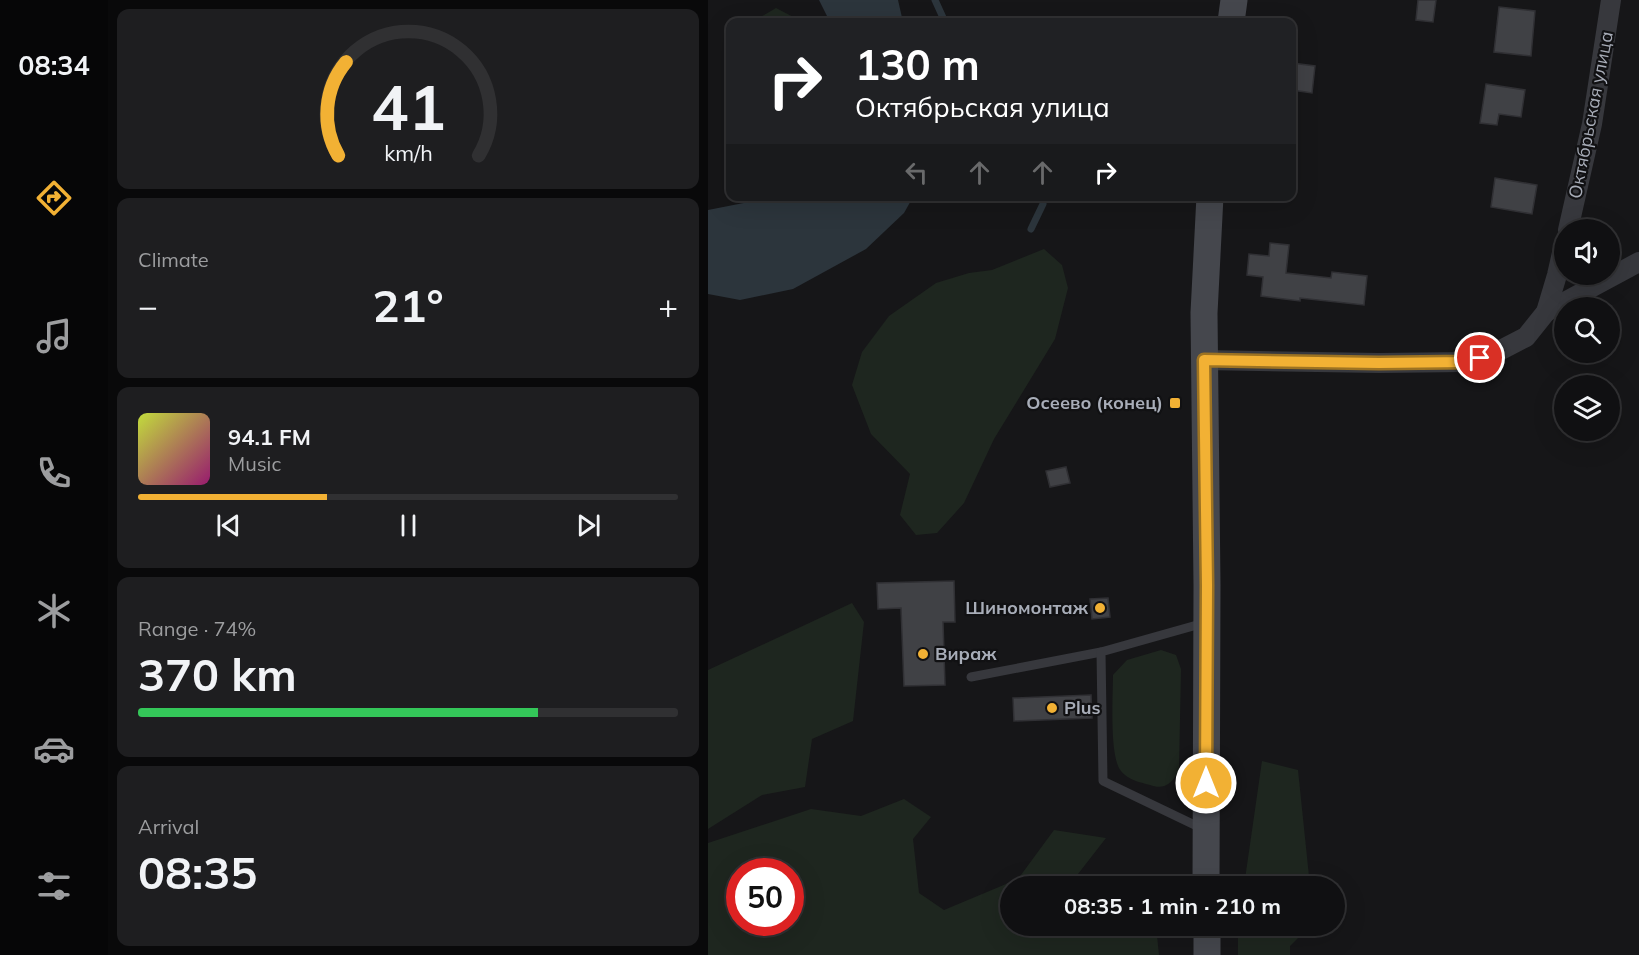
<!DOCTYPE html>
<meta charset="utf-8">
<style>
:root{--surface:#101012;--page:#1e1e20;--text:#f1f3f6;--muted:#9c9d9f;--line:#303032;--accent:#f2b134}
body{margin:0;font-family:Mulish,sans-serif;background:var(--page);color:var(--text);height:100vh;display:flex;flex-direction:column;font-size:22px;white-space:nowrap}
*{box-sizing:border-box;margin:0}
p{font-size:20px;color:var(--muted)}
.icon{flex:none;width:33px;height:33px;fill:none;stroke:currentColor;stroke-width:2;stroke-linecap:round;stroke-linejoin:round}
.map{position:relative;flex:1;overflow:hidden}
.side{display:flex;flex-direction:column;gap:9px;padding:9px;background:#09090a;width:600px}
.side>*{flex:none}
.hud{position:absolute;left:18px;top:18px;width:570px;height:183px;border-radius:12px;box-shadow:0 6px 24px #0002,0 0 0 2px var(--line);background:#202124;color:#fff;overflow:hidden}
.controls{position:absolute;left:846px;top:219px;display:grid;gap:12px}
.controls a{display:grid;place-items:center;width:66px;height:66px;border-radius:50%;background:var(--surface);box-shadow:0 6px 24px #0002,0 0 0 2px var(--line);font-size:30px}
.speed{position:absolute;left:18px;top:858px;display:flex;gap:12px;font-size:30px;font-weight:700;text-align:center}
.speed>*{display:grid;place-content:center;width:78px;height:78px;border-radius:50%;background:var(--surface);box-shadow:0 6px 24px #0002,0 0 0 2px var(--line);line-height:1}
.speed .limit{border:9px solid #d22;background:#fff;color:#111}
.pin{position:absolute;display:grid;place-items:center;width:51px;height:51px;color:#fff;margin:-26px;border:3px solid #fff;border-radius:50%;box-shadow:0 2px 6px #0007}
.me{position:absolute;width:66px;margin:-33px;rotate:0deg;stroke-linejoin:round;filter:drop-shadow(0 0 4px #0008)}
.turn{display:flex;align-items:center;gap:21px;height:126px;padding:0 30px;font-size:27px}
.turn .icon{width:78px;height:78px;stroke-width:2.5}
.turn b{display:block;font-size:42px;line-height:51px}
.lanes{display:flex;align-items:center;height:57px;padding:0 30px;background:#0003;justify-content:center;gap:30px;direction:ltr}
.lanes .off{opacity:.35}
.big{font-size:45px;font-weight:700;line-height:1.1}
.side .widget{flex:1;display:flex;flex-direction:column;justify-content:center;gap:9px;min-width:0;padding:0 21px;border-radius:12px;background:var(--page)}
.side .dial{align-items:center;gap:0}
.dial svg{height:156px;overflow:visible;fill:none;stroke:var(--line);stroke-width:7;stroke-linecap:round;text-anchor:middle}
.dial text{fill:var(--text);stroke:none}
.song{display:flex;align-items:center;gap:18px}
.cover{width:72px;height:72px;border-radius:9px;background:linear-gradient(135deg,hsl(70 70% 55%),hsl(320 70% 35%))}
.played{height:6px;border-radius:3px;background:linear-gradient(90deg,var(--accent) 35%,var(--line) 35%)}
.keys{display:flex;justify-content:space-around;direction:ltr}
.heat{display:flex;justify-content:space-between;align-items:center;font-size:33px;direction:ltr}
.charge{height:9px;border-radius:4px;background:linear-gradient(90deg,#34c759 74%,var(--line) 0)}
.trip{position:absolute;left:292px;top:876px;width:345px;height:60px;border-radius:30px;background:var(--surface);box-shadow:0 6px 24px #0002,0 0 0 2px var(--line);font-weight:700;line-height:60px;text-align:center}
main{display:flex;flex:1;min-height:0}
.dock{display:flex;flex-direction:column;width:108px;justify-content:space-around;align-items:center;background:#060607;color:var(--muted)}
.dock .icon{width:42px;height:42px}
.dock .active{color:var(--accent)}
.dock b{font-size:27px;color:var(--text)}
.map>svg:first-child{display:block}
.green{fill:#1e261f;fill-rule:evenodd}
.water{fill:#2c353c}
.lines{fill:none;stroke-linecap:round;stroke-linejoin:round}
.stream{stroke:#2c353c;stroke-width:7}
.building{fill:#404145;stroke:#303034;stroke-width:1.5}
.lane{stroke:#37383d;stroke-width:9}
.street{stroke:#37383d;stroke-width:20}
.secondary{stroke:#45474d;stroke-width:27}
.route-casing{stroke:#9d7322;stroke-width:15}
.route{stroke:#f2b134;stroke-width:10}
.poi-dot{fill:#f2b134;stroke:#111113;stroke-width:2}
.labels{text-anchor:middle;stroke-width:4.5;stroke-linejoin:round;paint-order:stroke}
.street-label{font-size:18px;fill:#a8adb8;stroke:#111113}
.poi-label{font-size:18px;font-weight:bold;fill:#a8adb8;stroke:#111113;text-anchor:end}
</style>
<main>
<nav class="dock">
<b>08:34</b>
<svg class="icon active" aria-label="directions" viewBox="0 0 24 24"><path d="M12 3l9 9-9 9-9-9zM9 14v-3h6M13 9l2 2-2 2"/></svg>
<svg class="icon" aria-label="music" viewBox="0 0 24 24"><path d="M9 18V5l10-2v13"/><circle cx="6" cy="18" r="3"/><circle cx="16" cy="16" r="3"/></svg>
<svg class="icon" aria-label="phone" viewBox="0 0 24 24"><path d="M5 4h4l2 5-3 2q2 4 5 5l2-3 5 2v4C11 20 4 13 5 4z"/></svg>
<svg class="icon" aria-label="climate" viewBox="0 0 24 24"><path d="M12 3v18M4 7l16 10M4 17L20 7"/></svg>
<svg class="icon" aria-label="car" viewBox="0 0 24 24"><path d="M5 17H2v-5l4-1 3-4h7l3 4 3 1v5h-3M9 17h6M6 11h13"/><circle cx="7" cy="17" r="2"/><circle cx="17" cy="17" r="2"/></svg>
<svg class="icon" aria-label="filters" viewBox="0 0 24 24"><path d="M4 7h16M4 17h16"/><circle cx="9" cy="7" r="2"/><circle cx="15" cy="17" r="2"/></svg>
</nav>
<section class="side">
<div class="widget dial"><svg viewBox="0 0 100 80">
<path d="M14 69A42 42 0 1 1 86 69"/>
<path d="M14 69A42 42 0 0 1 18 21" stroke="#f2b134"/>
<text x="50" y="56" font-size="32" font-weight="700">41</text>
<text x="50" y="72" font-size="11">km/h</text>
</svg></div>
<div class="widget"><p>Climate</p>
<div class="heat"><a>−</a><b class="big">21°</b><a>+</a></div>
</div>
<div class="widget">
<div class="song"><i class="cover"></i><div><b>94.1 FM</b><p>Music</p></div></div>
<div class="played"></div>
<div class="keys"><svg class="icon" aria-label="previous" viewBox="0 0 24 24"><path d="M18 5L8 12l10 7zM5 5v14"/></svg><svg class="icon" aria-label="pause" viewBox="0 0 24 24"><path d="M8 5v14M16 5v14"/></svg><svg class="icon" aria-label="next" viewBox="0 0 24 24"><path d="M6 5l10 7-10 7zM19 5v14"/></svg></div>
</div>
<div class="widget"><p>Range · 74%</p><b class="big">370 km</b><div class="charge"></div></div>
<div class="widget"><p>Arrival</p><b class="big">08:35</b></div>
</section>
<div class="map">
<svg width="931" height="955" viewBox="0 0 931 955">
<rect width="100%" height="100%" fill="#161618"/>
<!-- green -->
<g class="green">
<polygon points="68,8 93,21 93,22 44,22"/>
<polygon points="336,249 354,265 360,288 347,339 286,439 256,503 229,533 208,535 192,515 202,474 163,434 144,385 154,352 181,316 228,283 261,273 284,270"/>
<polygon points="144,603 156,622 145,721 104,739 97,787 54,795 0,829 0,670"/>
<path d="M 453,650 L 468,655 L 473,669 L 471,770 C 464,784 456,790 442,785 C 431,782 420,780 413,771 C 401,757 405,696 405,675 L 419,660 Z"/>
<polygon points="554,761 590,770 602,886 536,886"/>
<path d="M 196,799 L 223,817 L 205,839 L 211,893 L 236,910 L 310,879 L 346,830 L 398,838 L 370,874 L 374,886 L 303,886 L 303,926 L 448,926 L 451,955 L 0,955 L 0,843 L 103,809 L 153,816 ZM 32,872 L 82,872 L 82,922 L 32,922 Z"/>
<polygon points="530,926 602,926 582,946 582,955 530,955"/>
</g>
<!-- water -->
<g class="water">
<polygon points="111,0 190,0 195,22 122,22"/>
<polygon points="71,196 205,196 205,197 196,213 158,249 85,289 32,300 0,294 0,210"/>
</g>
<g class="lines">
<!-- stream -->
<g class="stream">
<polyline points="227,0 237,22"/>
<polyline points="323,229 335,204 336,196"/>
</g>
</g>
<!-- building -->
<g class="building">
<polygon points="710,0 728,0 725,22 708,20"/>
<polygon points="791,7 827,11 823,56 786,52"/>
<polygon points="584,63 607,66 604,93 584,90"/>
<polygon points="778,84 817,90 813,117 791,114 789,125 772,123"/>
<polygon points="787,178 829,185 824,214 783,207"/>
<polygon points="562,243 581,245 578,273 623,278 624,272 659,276 656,305 592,298 592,301 553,296 555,277 539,275 541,254 561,256"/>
<polygon points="358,467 362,483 342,487 338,471"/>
<polygon points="246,581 247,622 235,622 237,685 196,686 193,608 170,609 169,583"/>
<polygon points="400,598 402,617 384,619 382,599"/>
<polygon points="383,695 384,718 306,721 305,698"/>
</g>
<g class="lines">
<!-- lane -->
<g class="lane">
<polyline points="263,677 393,652"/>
<polyline points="495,829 395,781 393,652 496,623"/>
</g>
<!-- street -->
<g class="street">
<polyline points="860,230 884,124 903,0"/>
<polyline points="838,312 931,262"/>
<polyline points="496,360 671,363 757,362 787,353 818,337 838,312 849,275 856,244"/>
</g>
<!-- secondary -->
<g class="secondary">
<polyline points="523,22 526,0"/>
<polyline points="498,886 499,585 496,313 502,196"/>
<polyline points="499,926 499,955"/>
</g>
</g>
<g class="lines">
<!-- route casing -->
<g class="route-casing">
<polyline id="route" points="498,783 499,585 496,360 671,363 757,362 772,358"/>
</g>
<!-- route -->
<use href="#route" class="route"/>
</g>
<!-- markers -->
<g class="poi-dot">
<rect x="461" y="397" width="12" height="12" rx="3"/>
<circle cx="392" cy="608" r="6"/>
<circle cx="215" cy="654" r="6"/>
<circle cx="344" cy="708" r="6"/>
</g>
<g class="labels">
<!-- street labels -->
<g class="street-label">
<text transform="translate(883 115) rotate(-79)" y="6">Октябрьская улица</text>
</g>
<!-- poi labels -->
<g class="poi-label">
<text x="455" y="409">Осеево (конец)</text>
<text x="380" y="614">Шиномонтаж</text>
<text x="227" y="660" text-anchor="start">Вираж</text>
<text x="356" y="714" text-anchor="start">Plus</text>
</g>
</g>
</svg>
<div class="controls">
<a><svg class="icon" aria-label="sound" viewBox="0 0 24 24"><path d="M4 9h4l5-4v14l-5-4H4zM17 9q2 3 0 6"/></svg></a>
<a><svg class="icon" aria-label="search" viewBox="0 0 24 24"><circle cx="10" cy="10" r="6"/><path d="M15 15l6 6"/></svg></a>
<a><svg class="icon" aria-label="layers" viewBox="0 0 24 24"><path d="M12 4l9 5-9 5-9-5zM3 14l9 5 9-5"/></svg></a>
</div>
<div class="speed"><div class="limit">50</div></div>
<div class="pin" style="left:772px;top:358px;background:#d93025"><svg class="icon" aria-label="arrive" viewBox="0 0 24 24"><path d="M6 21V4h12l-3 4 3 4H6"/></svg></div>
<svg class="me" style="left:498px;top:783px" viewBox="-20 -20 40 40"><circle r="17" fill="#f2b134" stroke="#fff" stroke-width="3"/><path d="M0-11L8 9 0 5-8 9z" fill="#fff"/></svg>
<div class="trip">08:35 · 1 min · 210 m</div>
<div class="hud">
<div class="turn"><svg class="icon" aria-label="right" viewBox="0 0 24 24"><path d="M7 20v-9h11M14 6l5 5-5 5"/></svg><div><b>130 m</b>Октябрьская улица</div></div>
<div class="lanes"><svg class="icon off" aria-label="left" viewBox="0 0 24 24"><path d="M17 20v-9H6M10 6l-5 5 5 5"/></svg><svg class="icon off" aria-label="ahead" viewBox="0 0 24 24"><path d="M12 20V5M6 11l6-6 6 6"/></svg><svg class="icon off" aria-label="ahead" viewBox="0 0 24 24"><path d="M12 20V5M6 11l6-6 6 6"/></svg><svg class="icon" aria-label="right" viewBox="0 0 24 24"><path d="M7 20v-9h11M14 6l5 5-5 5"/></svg></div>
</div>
</div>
</main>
